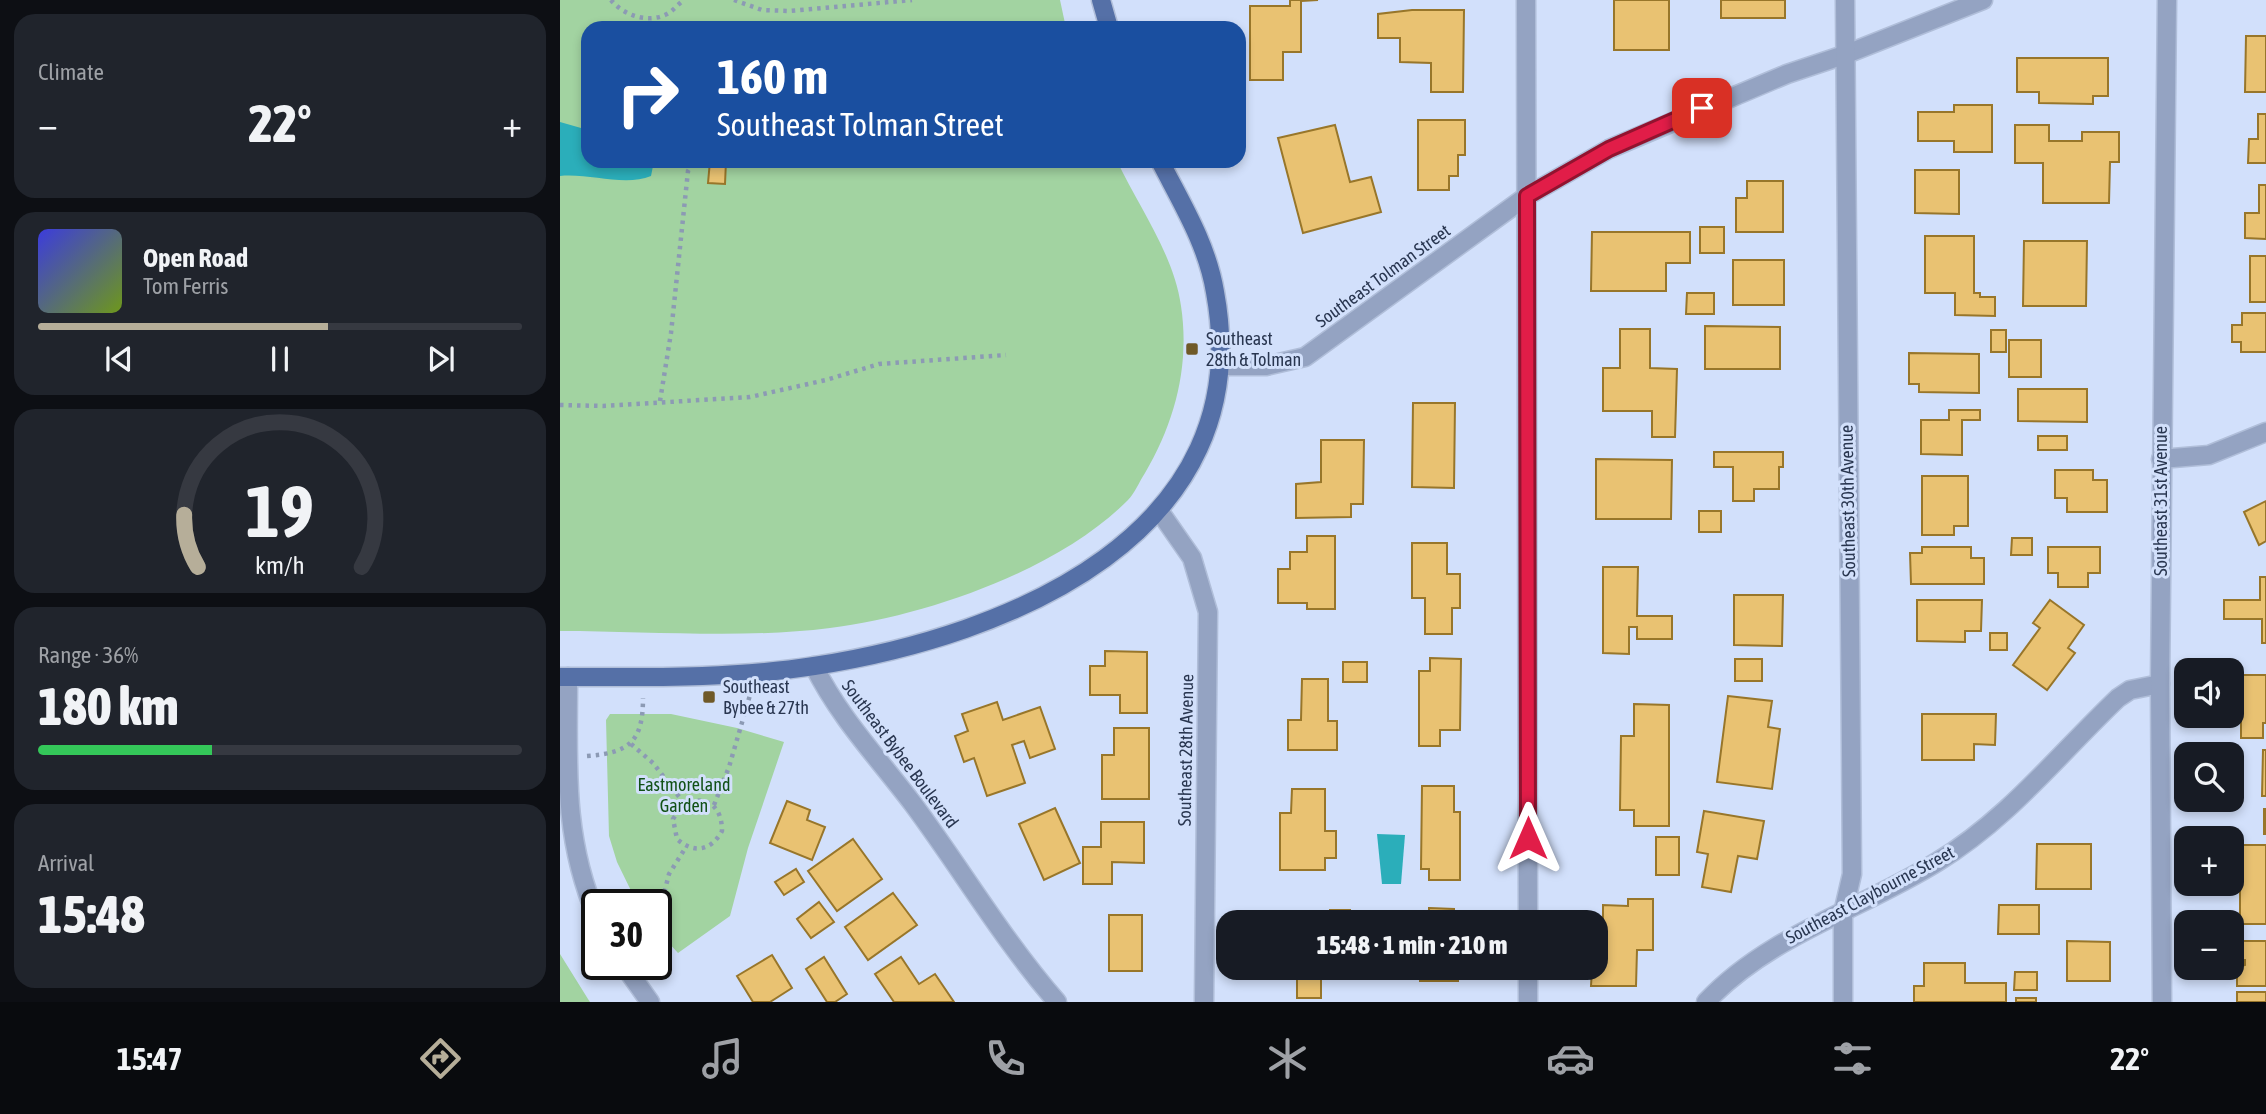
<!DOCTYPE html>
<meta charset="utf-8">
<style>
:root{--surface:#171b24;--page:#20242c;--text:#f1f3f6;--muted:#9ea1a6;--line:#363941;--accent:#b6ae99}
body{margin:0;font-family:"Asap Condensed",sans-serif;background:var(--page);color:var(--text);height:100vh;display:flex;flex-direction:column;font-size:26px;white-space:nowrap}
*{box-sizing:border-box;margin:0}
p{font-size:23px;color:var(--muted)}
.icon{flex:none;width:38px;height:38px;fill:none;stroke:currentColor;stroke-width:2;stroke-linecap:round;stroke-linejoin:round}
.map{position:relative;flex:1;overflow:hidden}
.details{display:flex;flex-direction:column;gap:14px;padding:14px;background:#0d0f14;width:560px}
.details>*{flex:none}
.banner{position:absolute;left:21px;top:21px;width:665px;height:147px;border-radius:21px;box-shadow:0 4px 10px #0003;background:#1a4fa0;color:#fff;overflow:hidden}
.tools{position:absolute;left:1614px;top:658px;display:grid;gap:14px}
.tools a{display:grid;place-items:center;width:70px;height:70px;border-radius:14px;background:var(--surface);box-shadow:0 4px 10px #0003;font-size:35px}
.speed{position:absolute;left:21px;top:889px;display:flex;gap:14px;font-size:35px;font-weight:700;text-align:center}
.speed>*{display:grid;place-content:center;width:91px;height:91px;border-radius:50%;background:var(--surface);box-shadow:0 4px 10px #0003;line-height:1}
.speed .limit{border:4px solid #111;border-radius:10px;background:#fff;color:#111}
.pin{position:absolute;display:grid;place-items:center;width:60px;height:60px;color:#fff;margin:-30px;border-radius:14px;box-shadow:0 4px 10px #0006}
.me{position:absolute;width:77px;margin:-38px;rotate:0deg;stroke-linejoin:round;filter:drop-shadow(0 0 5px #0008)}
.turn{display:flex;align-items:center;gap:24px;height:147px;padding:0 21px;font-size:32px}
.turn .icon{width:91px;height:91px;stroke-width:2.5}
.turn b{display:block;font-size:49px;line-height:60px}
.big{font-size:52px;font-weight:800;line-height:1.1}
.details .widget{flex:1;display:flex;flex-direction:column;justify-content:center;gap:10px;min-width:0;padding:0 24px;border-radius:21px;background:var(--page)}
.details .dial{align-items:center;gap:0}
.dial svg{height:182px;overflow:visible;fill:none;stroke:var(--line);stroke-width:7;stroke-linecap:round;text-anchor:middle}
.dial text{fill:var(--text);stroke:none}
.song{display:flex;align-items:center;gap:21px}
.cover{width:84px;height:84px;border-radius:10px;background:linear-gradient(135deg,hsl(240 70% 55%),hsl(80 70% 35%))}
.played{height:7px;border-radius:4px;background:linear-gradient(90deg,var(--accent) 60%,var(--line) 60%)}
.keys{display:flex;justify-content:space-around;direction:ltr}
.heat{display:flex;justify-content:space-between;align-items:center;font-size:38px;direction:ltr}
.charge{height:10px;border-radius:5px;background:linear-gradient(90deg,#34c759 36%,var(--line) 0)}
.trip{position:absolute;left:656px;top:910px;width:392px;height:70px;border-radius:21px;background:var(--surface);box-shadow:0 4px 10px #0003;font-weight:800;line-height:70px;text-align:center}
.tab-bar{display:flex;height:112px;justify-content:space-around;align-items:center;background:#090b0e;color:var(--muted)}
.tab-bar .icon{width:49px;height:49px}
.tab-bar .selected{color:var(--accent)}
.tab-bar b{font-size:32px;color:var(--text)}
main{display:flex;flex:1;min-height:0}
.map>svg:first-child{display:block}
.green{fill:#a2d3a1}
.water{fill:#2baeba}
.building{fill:#e9c272;stroke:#98762a;stroke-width:2}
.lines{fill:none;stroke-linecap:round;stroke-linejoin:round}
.minor-casing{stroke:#b0bed9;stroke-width:21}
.major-casing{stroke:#b0bed9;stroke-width:21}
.path{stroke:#8c9ab4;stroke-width:4.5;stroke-dasharray:3.5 5;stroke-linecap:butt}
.minor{stroke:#94a3c2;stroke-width:18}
.major{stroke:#5570a7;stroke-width:18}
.route-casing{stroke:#92132f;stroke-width:18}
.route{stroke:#e11d48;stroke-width:12}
.poi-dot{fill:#6f5928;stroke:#d2e0fb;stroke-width:2.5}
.labels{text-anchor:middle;stroke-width:6;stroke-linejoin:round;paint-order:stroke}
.street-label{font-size:18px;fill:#293650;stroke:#d2e0fb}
.poi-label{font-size:18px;fill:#293650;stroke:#d2e0fb;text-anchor:start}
.park-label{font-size:18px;fill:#115116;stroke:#d2e0fb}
</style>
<main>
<section class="details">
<div class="widget"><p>Climate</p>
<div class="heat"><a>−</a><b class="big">22°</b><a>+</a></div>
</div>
<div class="widget">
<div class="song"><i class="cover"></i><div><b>Open Road</b><p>Tom Ferris</p></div></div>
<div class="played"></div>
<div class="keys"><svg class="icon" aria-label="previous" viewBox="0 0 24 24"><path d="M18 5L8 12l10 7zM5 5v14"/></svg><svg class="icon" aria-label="pause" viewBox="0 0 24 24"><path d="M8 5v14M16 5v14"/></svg><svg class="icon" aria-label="next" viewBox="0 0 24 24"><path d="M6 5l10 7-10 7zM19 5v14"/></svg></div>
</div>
<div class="widget dial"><svg viewBox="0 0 100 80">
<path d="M14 69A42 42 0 1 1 86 69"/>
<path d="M14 69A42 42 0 0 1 8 46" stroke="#b6ae99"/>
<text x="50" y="56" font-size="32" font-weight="700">19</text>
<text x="50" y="72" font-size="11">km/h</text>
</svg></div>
<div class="widget"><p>Range · 36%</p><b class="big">180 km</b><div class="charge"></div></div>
<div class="widget"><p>Arrival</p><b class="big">15:48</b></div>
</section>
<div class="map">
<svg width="1706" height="1002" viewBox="0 0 1706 1002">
<rect width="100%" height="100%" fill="#d2e0fb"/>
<!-- green -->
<g class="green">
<path d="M 0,0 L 500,0 L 506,28 L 28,28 L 28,161 L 557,161 C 579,207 614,255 621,306 C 630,365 615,422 585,473 C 579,482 575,493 568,500 C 499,570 366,616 270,628 C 184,639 87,631 0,631 Z"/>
<polygon points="50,714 111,714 177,728 224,742 188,848 170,916 118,953 96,929 96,905 78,905 57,862 49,836 46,720"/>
<polygon points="0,954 28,999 30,1002 0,1002"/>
</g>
<!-- water -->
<g class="water">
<path d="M 0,122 L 28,130 L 28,161 L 94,161 L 91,176 C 65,187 29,173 0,176 Z"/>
<polygon points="817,834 845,835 841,884 822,884"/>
</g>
<!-- building -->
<g class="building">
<polygon points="730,0 758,0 741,1 741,52 723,52 723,80 690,80 690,6 730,6"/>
<rect x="1054" y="0" width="55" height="50"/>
<rect x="1161" y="0" width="64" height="18"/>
<polygon points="852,10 904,10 903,92 871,92 871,63 840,62 840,38 818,38 818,14"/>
<polygon points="1686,36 1706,36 1706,92 1685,92"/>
<polygon points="1457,58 1548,58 1548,96 1533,96 1533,104 1479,103 1479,92 1457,92"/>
<polygon points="1394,105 1432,105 1432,152 1394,152 1394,141 1358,141 1358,112 1394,112"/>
<polygon points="1698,114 1706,114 1706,163 1688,163 1689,139 1698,139"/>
<polygon points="858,120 905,120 905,155 898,155 898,176 889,176 889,190 858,190"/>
<polygon points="775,125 790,182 811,177 821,212 743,233 718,138"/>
<polygon points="1455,125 1489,125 1489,141 1522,141 1522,132 1559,132 1559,162 1550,162 1549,203 1483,203 1483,163 1455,163"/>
<polygon points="150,161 166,161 165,184 148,183"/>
<polygon points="1355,170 1399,170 1399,214 1355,213"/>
<polygon points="1187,181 1223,181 1223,232 1176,232 1176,198 1187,198"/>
<polygon points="1699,185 1706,185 1706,239 1685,238 1685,213 1699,213"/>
<rect x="1140" y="227" width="24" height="26"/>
<polygon points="1032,232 1130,232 1130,263 1106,263 1106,291 1031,291"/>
<polygon points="1365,236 1414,236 1414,293 1420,293 1420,297 1435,297 1435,316 1395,315 1395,293 1365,293"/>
<polygon points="1464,241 1527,241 1526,306 1463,306"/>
<rect x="1690" y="256" width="16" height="46"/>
<rect x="1173" y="260" width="51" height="45"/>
<polygon points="1127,293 1154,293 1154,314 1126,314"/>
<polygon points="1682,313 1706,313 1706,352 1681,352 1681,342 1672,342 1672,325 1682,325"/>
<polygon points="1145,326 1220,327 1220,369 1145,369"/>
<polygon points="1060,329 1090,329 1090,368 1117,369 1115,437 1092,437 1092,411 1043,411 1043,368 1060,368"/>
<rect x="1431" y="330" width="15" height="22"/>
<rect x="1449" y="340" width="32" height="37"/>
<polygon points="1349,353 1419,354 1419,393 1359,392 1359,384 1349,384"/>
<polygon points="1458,389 1527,389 1527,422 1458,421"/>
<polygon points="853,403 895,403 894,488 852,487"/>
<polygon points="1389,410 1420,410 1420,420 1402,420 1402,455 1361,454 1361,420 1389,420"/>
<rect x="1478" y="436" width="29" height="14"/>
<polygon points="761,440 804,440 803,504 791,504 791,517 736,518 736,484 761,482"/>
<polygon points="1154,452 1223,452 1223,467 1219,467 1219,489 1194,489 1194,501 1173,501 1173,467 1154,467"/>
<polygon points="1036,459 1112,460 1111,519 1036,519"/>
<polygon points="1495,470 1533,470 1533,480 1547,480 1547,512 1507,512 1507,498 1495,498"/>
<polygon points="1362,476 1408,476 1408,526 1394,526 1394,535 1362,535"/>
<polygon points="1706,501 1706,541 1699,545 1684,512"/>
<rect x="1139" y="511" width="22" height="21"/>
<polygon points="747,536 775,536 775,609 747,609 747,603 718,603 718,569 730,569 730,552 747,552"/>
<polygon points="1452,538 1472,538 1472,555 1451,555"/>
<polygon points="852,543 887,543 887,574 900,574 900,608 892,608 892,634 865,634 865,598 852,598"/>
<polygon points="1362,547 1411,547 1411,558 1424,558 1424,584 1351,584 1350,553 1362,553"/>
<polygon points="1488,547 1540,547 1540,573 1528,573 1528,587 1498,587 1498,573 1488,573"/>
<polygon points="1043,567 1078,567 1077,616 1112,616 1112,639 1077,639 1077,627 1069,627 1069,654 1043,653"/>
<polygon points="1700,577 1706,577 1706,643 1702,643 1702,619 1664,619 1664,600 1700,600"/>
<polygon points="1174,595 1223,595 1222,646 1174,645"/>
<polygon points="1357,600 1422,600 1421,631 1405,631 1405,642 1357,641"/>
<polygon points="1490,600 1524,625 1508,648 1515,653 1487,690 1453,665 1480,628 1473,623"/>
<rect x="1430" y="633" width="17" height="17"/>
<polygon points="545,651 587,652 587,713 560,713 560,695 530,695 530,666 545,666"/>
<polygon points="870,658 901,659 900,730 880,730 880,746 859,746 859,671 870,671"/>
<rect x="1175" y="659" width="27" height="22"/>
<rect x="783" y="662" width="24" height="20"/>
<polygon points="1681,675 1706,675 1706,723 1703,723 1703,738 1681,738"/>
<polygon points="742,679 768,679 768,721 777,721 777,750 728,750 728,720 741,720"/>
<polygon points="1168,696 1212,701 1208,727 1220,729 1212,789 1157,782"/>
<polygon points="437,702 443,720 480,707 495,749 470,758 464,741 452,745 465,783 427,796 414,758 404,762 395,736 408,731 402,714"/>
<polygon points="1074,704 1109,705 1109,826 1074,826 1074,810 1060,810 1061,736 1074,736"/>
<polygon points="1362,714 1436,714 1435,745 1414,744 1414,760 1362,760"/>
<polygon points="554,728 589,728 589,799 542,799 542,755 554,755"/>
<polygon points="1703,750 1706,750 1706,796 1702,796"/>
<polygon points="862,786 894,786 894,812 900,812 900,880 869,880 869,869 861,869"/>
<polygon points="732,789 765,789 765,831 776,831 776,858 765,858 765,870 720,870 720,813 731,813"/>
<polygon points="227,801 250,810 247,820 265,827 252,860 210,843"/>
<polygon points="495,808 520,863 484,880 459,824"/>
<rect x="1704" y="809" width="2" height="25"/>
<polygon points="1144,811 1204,821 1197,859 1178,856 1171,892 1142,887 1148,854 1137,852"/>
<polygon points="541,822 584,822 584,863 552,862 552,884 523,884 523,847 541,847"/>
<rect x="1096" y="837" width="23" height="38"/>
<polygon points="293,839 322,879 277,911 248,871"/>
<polygon points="1477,844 1531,844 1531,889 1476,889"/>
<polygon points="1672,845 1706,845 1706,924 1680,924 1680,862 1672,862"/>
<polygon points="236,869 244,882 224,895 215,882"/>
<polygon points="333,893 357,925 308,960 285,927"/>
<polygon points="1068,899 1093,899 1093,950 1077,950 1076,986 1031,986 1032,968 1036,968 1036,927 1043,927 1043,905 1068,906"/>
<polygon points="259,902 274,922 251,938 237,919"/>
<polygon points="1439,905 1479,905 1479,934 1438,934"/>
<polygon points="869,908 894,909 894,922 869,922"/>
<rect x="770" y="910" width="20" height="12"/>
<rect x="549" y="915" width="33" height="56"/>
<polygon points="1507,941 1550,942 1550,981 1507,981"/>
<polygon points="1681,941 1706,941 1706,986 1677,986 1677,967 1685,965 1685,960 1681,960"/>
<polygon points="212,955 232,988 210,1002 193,1002 177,976"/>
<polygon points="264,957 287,994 275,1002 267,1002 246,969"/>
<polygon points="341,957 359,984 375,974 394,1002 334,1002 315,974"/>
<polygon points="1364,963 1405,963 1405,983 1446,983 1446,1002 1354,1002 1354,986 1364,986"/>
<rect x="737" y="968" width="24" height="30"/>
<rect x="860" y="968" width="38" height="13"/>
<polygon points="1455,972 1477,972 1477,990 1454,990"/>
<rect x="1677" y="992" width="29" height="10"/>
<rect x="1456" y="998" width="20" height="4"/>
</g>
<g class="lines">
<!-- minor casing -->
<g class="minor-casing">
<g id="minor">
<polyline points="966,0 968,922"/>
<polyline points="660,366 706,366 745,357 967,196 1049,149 1227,74 1284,55 1423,0"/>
<polyline points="1601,459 1649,455 1706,432"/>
<polyline points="600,512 632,558 648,612 644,1002"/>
<path d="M 254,666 C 279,717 319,759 353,804 C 402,870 443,940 497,1002"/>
<path d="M 8,677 C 8,762 2,837 37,917"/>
<polyline points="63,964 90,1002"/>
<polyline points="968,968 968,1002"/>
<path d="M 1146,1002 C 1209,935 1300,910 1377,862 C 1447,820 1499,754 1558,698 L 1570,690 L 1600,684"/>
<polyline points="1283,1002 1283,913 1292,874 1285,0"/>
<polyline points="1602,1002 1600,684 1607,0"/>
</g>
</g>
<!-- major casing -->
<g class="major-casing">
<g id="major">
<polyline points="541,0 549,28"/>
<path d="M 0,677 C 84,677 171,679 254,666 C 449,636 700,534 655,292 C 647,244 622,204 600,161"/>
</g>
</g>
<!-- path -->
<g class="path">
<path d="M 51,0 C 63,15 88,24 107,14 C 113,11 118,4 124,0"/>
<polyline points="174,0 202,10 229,11 352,0"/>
<polyline points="100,401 111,333 128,171 134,161"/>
<polyline points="0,405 43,406 190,397 266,380 319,364 446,355"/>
<path d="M 71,744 L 93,763 L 124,803 C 148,795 162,807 162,831 C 151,851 134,854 117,839 L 113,819 L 124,803"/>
<path d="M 27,756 C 70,753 83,741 83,698"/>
<polyline points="154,805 169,767 190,695"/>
<polyline points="96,925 109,874 126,847"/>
</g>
<!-- minor -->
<use href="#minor" class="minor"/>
<!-- major -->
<use href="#major" class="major"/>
</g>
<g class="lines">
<!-- route casing -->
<g class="route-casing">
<polyline id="route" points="968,838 967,196 1049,149 1142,108"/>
</g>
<!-- route -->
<use href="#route" class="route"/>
</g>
<!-- markers -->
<g class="poi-dot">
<rect x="625" y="342" width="14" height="14" rx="3.5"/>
<rect x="142" y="690" width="14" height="14" rx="3.5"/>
</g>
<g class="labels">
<!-- street labels -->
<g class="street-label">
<text transform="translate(823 276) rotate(-36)" y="6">Southeast Tolman Street</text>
<text transform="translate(1288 501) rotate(-91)" y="6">Southeast 30th Avenue</text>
<text transform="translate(1601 501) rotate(-90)" y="6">Southeast 31st Avenue</text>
<text transform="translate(626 750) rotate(-89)" y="6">Southeast 28th Avenue</text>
<text transform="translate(340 754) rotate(53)" y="6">Southeast Bybee Boulevard</text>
<text transform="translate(1310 895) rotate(-28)" y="6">Southeast Claybourne Street</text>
</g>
<!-- poi labels -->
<g class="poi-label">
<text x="646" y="345">Southeast<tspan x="646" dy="21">28th &amp; Tolman</tspan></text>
<text x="163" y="693">Southeast<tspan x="163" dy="21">Bybee &amp; 27th</tspan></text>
</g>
<!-- park labels -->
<g class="park-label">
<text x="124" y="791">Eastmoreland<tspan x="124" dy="21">Garden</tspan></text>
</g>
</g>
</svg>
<div class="tools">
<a><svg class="icon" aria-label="sound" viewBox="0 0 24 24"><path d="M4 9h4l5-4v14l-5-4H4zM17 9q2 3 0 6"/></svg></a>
<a><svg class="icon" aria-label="search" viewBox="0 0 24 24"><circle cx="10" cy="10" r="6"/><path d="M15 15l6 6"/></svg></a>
<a>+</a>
<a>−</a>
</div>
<div class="speed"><div class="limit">30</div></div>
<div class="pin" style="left:1142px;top:108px;background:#d93025"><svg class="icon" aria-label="arrive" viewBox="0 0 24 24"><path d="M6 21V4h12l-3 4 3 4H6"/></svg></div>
<svg class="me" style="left:968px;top:838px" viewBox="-20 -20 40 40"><path d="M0-17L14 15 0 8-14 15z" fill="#e11d48" stroke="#fff" stroke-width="4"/></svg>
<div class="trip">15:48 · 1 min · 210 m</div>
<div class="banner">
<div class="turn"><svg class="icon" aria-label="right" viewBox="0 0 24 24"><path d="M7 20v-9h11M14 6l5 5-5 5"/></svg><div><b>160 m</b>Southeast Tolman Street</div></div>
</div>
</div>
</main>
<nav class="tab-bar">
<b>15:47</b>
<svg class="icon selected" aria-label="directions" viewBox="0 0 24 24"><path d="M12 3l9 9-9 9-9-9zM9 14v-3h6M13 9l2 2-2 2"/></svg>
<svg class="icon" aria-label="music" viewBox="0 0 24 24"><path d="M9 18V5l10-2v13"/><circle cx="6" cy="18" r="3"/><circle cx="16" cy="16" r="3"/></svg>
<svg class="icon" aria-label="phone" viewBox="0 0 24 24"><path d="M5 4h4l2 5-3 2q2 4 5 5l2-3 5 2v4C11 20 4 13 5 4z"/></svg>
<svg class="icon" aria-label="climate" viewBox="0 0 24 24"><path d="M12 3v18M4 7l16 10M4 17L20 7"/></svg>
<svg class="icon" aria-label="car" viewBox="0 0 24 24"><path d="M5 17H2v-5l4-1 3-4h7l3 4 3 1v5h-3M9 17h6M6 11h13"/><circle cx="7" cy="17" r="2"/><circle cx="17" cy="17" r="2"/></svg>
<svg class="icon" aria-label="filters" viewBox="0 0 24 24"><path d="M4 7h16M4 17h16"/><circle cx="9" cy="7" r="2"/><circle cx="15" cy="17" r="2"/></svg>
<b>22°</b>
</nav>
